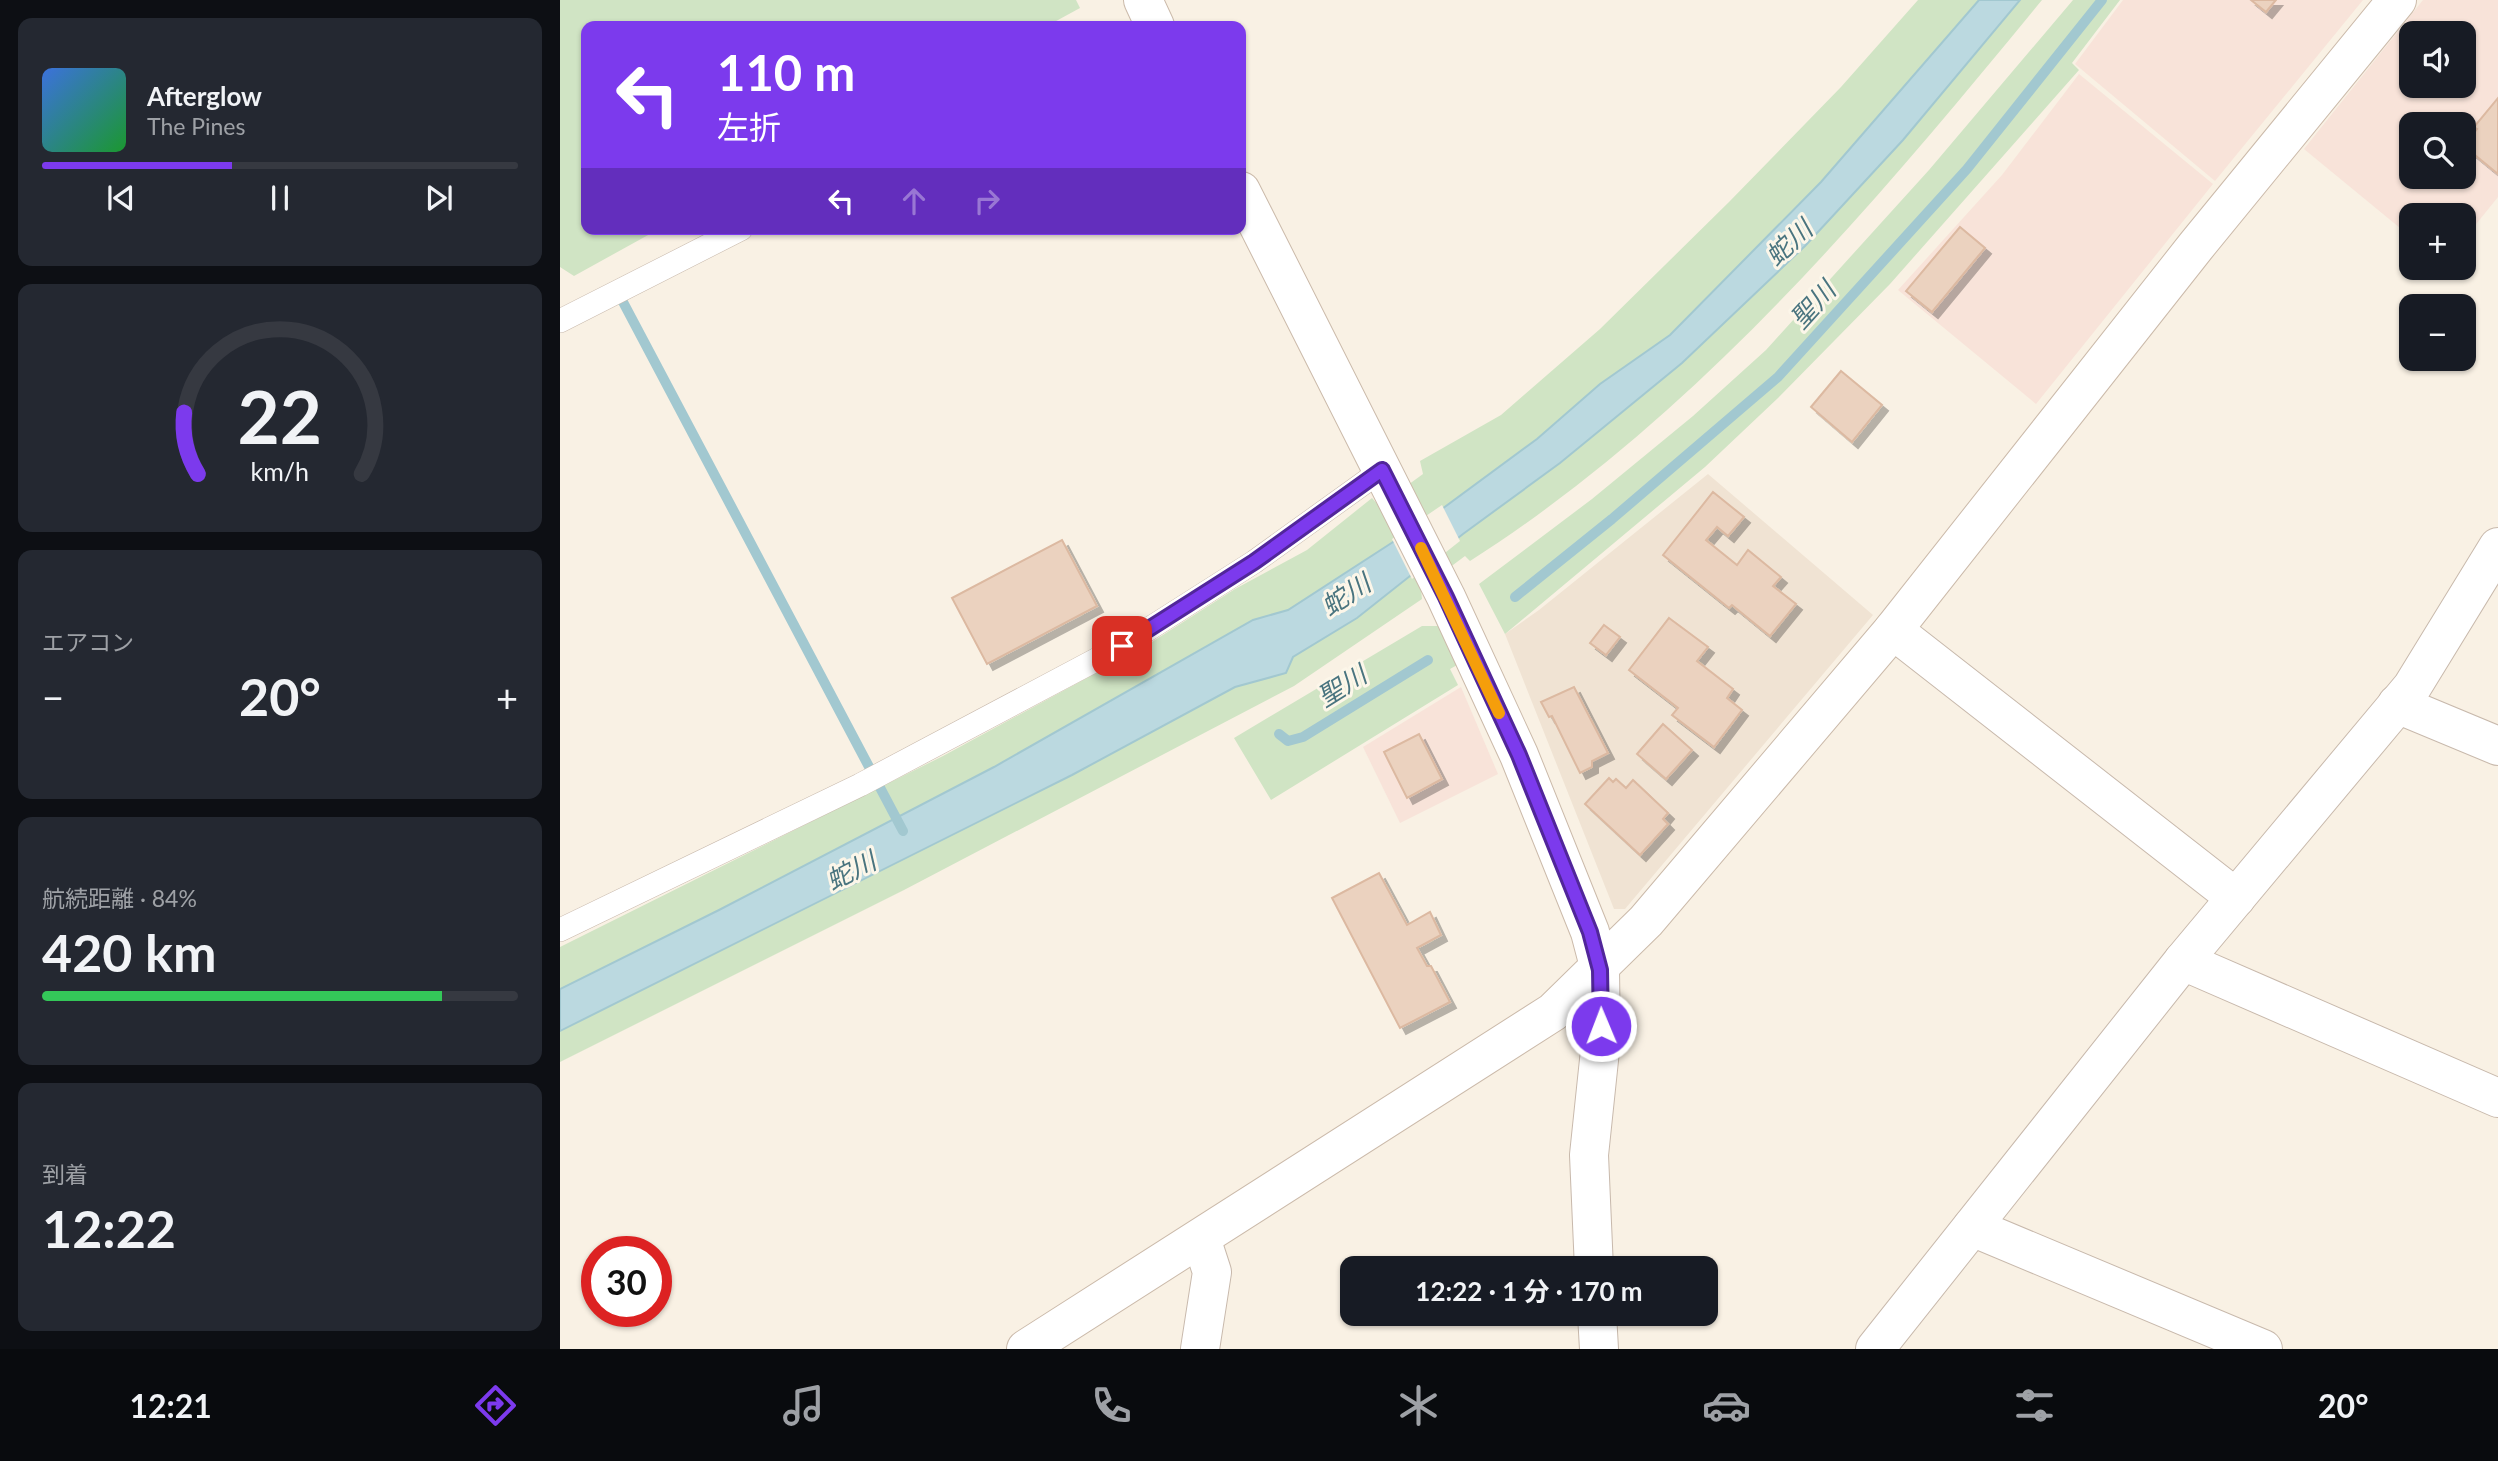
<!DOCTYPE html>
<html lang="ja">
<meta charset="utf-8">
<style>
:root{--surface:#171b24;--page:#242831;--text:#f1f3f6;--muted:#9ea1a6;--line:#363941;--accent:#7c3aed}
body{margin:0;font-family:Lato,"Noto Sans JP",sans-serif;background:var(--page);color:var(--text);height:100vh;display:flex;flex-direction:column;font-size:26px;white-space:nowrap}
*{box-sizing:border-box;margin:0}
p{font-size:23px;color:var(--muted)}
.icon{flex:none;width:38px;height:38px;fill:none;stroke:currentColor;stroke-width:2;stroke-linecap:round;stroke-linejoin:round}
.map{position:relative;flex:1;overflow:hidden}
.sheet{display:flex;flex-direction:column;gap:18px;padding:18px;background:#0d0f14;width:560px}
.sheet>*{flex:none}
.hud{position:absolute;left:21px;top:21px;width:665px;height:214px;border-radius:14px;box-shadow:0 2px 5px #0004;background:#7c3aed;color:#fff;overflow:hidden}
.controls{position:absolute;left:1839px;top:21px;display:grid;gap:14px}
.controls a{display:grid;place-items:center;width:77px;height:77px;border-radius:14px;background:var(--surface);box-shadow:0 2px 5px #0004;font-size:35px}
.speed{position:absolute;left:21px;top:1236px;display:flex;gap:14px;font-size:35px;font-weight:700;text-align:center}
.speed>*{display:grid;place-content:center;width:91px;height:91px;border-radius:50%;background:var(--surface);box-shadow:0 2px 5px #0004;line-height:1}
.speed .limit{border:10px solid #d22;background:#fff;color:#111}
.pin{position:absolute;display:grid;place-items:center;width:60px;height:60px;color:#fff;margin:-30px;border-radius:14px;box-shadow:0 4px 10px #0006}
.me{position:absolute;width:77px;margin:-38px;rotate:359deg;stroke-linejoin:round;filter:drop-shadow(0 0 5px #0008)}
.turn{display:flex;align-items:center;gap:24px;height:147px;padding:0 21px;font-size:32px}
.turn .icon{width:91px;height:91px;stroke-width:2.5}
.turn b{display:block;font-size:49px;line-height:60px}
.lanes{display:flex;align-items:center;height:66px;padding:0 21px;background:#0003;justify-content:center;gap:35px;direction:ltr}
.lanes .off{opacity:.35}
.big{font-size:52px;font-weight:700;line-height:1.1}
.sheet .widget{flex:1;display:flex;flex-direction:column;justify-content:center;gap:10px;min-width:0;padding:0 24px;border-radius:14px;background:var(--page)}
.sheet .dial{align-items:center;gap:0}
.dial svg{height:182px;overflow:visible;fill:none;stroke:var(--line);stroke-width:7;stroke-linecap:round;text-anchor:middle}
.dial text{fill:var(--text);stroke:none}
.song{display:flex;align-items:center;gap:21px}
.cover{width:84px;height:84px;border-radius:10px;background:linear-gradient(135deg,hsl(220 70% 55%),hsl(130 70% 35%))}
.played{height:7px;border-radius:4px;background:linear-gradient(90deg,var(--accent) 40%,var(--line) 40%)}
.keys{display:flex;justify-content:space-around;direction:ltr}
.heat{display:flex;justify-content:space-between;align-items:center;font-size:38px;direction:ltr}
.charge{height:10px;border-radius:5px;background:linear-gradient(90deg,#34c759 84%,var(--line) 0)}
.trip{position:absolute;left:780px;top:1256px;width:378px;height:70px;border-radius:14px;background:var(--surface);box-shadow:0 2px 5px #0004;font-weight:700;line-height:70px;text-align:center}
.menu{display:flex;height:112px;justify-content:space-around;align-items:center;background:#090b0e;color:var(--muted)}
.menu .icon{width:49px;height:49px}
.menu .current{color:var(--accent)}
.menu b{font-size:32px;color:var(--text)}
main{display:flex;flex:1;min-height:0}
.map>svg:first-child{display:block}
.residential{fill:#f0e3d3}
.commercial{fill:#f8e3d9;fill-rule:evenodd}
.green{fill:#d0e4c4}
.water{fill:#bbd9e0;stroke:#a2c8d0;stroke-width:2}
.pier{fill:#f9f1e4}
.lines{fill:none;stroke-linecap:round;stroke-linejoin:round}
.stream{stroke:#a2c8d0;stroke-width:10}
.building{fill:#ebd2bf;stroke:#dcb9a1;stroke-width:2;filter:url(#shadow)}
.lane-casing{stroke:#c8b9ac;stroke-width:24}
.street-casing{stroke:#c8b9ac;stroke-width:40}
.secondary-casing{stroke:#cbbaaa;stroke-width:40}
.lane{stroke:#fff;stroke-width:23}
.street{stroke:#fff;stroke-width:38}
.secondary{stroke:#fff;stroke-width:38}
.route-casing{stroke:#51269a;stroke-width:18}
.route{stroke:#7c3aed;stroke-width:12}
.slow{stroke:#f59e0b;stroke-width:12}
.labels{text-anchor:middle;stroke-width:6;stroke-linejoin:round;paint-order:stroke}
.water-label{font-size:26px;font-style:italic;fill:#49747f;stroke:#fcf6e9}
</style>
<main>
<section class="sheet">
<div class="widget">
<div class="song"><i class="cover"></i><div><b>Afterglow</b><p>The Pines</p></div></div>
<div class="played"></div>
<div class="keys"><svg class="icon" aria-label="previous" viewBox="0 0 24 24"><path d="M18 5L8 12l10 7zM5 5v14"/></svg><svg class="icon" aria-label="pause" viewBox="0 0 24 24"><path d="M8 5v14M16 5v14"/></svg><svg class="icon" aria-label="next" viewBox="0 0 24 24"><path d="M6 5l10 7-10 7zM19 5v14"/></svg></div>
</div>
<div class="widget dial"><svg viewBox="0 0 100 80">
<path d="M14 69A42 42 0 1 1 86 69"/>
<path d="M14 69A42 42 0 0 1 8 42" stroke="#7c3aed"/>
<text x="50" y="56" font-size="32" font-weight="700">22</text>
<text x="50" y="72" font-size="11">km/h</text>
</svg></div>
<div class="widget"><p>エアコン</p>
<div class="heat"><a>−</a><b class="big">20°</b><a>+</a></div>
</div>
<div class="widget"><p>航続距離 · 84%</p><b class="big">420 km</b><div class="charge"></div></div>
<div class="widget"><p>到着</p><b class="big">12:22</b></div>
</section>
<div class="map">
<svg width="1938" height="1349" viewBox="0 0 1938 1349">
<defs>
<filter id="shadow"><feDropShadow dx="6" dy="6" stdDeviation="0" flood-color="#0004"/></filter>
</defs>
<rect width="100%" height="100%" fill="#f9f1e4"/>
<!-- residential -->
<polygon class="residential" points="1148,474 1313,615 1065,909 1054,909 945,634 979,610"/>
<!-- commercial -->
<g class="commercial">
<polygon points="1563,0 1803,0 1655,181 1515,64"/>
<path d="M 1863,0 L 1938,0 L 1938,197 L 1904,239 L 1904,215 L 1852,215 L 1851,237 L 1744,149 ZM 1852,33 L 1904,33 L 1904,86 L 1852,86 ZM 1852,124 L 1904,124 L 1904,177 L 1852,177 Z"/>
<polygon points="1519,74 1653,184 1476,404 1338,290 1442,175"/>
<polygon points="901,687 938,774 840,823 803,747"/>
</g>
<!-- green -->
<g class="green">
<polygon points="0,0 516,0 520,8 487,26 26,26 26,229 99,229 14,276 0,267"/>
<polygon points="1358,0 1419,0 1261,182 1110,335 1041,384 977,439 867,520 728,610 693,620 434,767 159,910 0,989 0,947 383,756 584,647 675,589 747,550 812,498 819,506 863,474 860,461 941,415 1040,329 1169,202 1281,87"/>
<path d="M 1460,0 L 1482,0 C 1313,206 1137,416 910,561 L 905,556 L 861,589 L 862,599 L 734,686 L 344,890 L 0,1062 L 0,1031 L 512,775 L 675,687 L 726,673 L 733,657 L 797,618 L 903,534 L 1000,463 L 1122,363 L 1245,246 L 1343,140 Z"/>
<polygon points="1513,0 1560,0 1512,63 1519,70 1330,284 1218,398 1145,467 945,634 919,584 1032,499 1133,416 1206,350 1369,170"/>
<polygon points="862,626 880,626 899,664 890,669 898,685 711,800 674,738"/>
</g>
<!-- water -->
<polygon class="water" points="1419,0 1460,0 1343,140 1245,246 1122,363 1000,463 903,534 797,618 733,657 726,673 675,687 512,775 0,1031 0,989 159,910 434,767 693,620 728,610 867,520 977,439 1040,384 1110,335 1261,182"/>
<!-- pier -->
<polygon class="pier" points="882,505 900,541 852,579 832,539"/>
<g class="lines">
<!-- stream -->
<g class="stream">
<polyline points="63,302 343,831"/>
<polyline points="955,597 1052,519 1218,377 1407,169 1542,0"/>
<polyline points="719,734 728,741 743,737 868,660"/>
</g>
</g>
<!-- building -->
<g class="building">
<polygon points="1691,0 1716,0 1706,12"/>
<polygon points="1938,98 1938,174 1904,146 1917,129 1914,127"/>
<polygon points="1400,227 1425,248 1372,312 1346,291"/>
<polygon points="1281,371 1322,405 1292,442 1251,407"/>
<polygon points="1153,492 1184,517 1168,536 1157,527 1146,540 1177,565 1188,550 1221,577 1213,586 1236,604 1210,636 1172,605 1169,608 1103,555"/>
<polygon points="502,540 537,606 427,664 392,598"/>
<polygon points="1109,618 1148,647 1137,661 1173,689 1167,698 1182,710 1154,747 1112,715 1118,708 1069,670"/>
<polygon points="1044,625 1060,637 1046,655 1030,643"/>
<polygon points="1014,687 1048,753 1032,761 1032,767 1020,773 992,716 989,717 981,702"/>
<polygon points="1103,724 1132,750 1106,779 1077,754"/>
<polygon points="859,734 882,779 847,798 824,752"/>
<polygon points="1049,778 1053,782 1056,779 1066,788 1073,780 1108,813 1103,819 1108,824 1080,855 1025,804"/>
<polygon points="819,873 847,925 870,912 881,935 857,948 867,966 871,966 890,1002 840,1028 772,898"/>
</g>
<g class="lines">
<!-- lane casing -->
<g class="lane-casing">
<g id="lane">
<polyline points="0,321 181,229"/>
<polyline points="0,930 300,785 562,646 694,562 822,470"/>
</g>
</g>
<!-- street casing -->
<g class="street-casing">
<g id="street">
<polyline points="1333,630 1676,898"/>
<polyline points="1837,704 1938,746"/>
<polyline points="1623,961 1938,1098"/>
<polyline points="1412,1227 1703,1349"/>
<polyline points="1034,1269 1029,1155 1041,1041 1040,970"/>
<polyline points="1037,1314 1039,1349"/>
<polyline points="640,1349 652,1272 641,1238"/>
<polyline points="1315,1349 1623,961 1852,687 1938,547"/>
</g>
</g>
<!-- secondary casing -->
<g class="secondary-casing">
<g id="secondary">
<polyline points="583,0 595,26"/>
<polyline points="681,191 886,597 959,755 1030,932 1040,970"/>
<polyline points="466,1349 993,1012 1086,921 1333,630 1636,246 1837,0"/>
</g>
</g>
<!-- lane -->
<use href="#lane" class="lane"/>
<!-- street -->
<use href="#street" class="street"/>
<!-- secondary -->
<use href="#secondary" class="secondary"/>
</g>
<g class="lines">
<!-- route casing -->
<g class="route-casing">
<polyline id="route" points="562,646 694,562 822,470 886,597 959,755 1030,932 1040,970 1041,1026"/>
</g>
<!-- route -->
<use href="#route" class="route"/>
<!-- slow -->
<polyline class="slow" points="861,548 939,713"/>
</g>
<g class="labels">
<!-- water labels -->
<g class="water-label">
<text transform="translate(1229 243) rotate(-43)" y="9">蛇川</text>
<text transform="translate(1253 305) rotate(-48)" y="9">聖川</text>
<text transform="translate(786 595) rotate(-33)" y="9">蛇川</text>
<text transform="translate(782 686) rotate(-32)" y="9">聖川</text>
<text transform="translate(291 871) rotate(-27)" y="9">蛇川</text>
</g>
</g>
</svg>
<div class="controls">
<a><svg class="icon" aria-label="sound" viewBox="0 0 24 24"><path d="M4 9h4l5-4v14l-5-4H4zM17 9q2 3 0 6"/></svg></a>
<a><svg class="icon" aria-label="search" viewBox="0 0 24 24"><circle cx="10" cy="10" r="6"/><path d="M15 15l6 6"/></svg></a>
<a>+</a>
<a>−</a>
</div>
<div class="speed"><div class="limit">30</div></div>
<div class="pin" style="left:562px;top:646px;background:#d93025"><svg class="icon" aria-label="arrive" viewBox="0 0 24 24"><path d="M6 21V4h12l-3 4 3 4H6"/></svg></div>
<svg class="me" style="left:1041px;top:1026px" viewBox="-20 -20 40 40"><circle r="17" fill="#7c3aed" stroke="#fff" stroke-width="3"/><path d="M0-11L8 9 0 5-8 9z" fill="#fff"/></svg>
<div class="trip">12:22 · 1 分 · 170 m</div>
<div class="hud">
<div class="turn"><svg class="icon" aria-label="left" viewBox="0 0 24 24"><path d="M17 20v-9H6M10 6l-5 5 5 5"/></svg><div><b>110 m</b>左折</div></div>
<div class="lanes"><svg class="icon" aria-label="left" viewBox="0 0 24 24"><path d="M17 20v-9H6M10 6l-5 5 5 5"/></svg><svg class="icon off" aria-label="ahead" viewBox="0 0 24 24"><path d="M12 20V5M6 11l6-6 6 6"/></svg><svg class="icon off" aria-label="right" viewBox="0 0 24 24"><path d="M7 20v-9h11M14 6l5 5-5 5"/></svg></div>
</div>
</div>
</main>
<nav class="menu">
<b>12:21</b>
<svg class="icon current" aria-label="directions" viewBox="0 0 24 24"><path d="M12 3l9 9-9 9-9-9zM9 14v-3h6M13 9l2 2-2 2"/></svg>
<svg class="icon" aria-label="music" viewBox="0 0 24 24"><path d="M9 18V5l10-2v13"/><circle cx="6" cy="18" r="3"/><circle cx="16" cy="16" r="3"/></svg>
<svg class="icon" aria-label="phone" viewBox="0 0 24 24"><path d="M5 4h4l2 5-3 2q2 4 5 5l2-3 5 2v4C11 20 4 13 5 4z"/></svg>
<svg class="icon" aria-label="climate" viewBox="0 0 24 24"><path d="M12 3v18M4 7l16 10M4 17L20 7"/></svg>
<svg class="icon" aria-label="car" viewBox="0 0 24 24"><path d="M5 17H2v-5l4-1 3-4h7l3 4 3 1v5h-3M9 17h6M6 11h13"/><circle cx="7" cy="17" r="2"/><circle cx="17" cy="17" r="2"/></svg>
<svg class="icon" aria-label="filters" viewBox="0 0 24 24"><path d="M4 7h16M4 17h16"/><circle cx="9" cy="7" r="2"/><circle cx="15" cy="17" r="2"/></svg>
<b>20°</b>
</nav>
